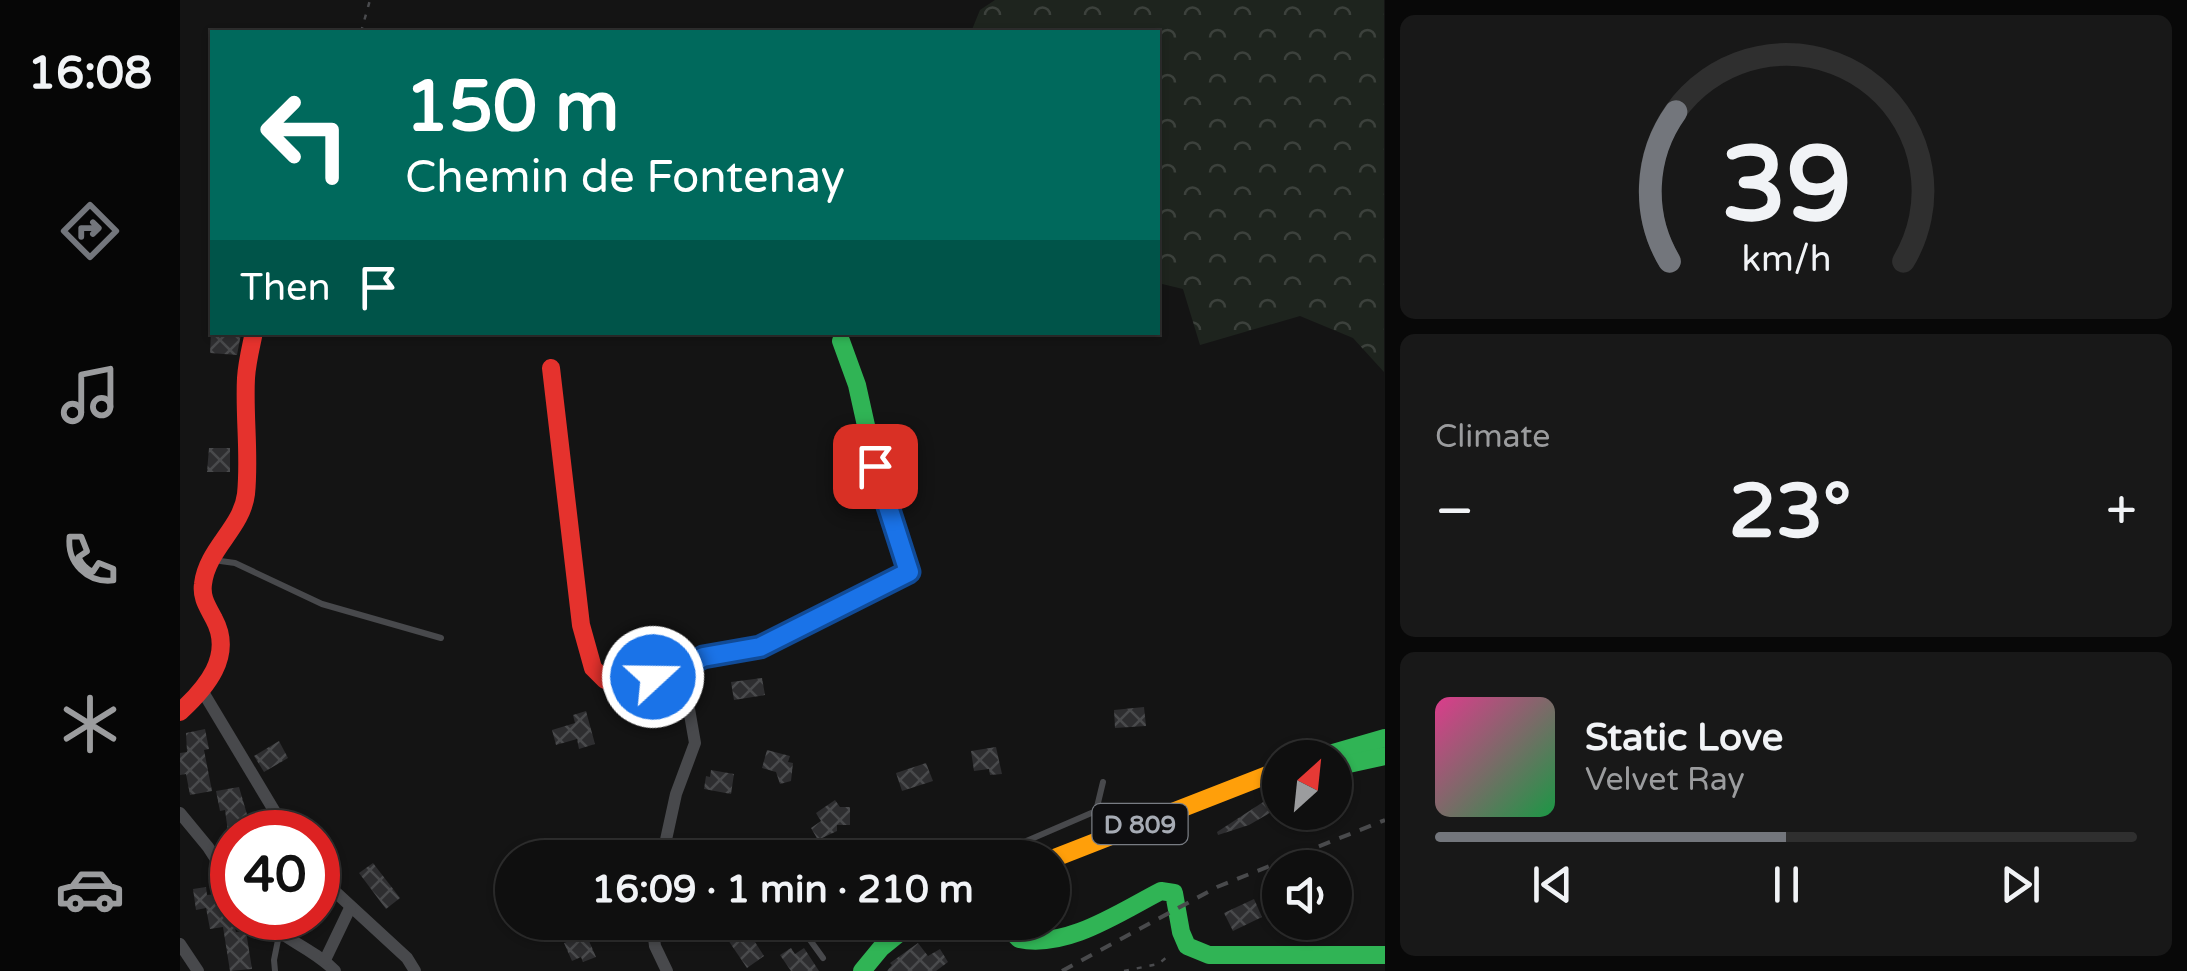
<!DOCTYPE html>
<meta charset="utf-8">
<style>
:root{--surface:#0f0f0f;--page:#181818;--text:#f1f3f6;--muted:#9b9c9e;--line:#2f2f2f;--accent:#73767c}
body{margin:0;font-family:"Varela Round",sans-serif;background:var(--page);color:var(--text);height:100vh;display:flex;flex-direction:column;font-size:38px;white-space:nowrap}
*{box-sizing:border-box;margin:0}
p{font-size:32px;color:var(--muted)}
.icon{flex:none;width:55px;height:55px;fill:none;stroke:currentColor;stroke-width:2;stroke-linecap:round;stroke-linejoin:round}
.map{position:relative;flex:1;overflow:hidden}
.sheet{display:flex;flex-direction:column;gap:15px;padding:15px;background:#080808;width:802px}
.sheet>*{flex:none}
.top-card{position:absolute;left:30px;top:30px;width:950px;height:305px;border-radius:0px;box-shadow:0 2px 8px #0004,0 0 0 2px var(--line);background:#00695c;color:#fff;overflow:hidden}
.needle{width:65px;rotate:27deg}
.buttons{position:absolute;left:1082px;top:740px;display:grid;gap:20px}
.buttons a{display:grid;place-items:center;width:90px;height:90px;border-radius:50%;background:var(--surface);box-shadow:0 2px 8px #0004,0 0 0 2px var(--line);font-size:50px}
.speed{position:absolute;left:30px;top:810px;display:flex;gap:20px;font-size:50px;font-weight:700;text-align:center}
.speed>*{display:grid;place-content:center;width:130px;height:130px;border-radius:50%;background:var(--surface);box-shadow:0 2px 8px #0004,0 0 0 2px var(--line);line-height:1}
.speed .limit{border:15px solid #d22;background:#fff;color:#111}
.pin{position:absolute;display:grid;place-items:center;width:85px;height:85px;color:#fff;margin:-42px;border-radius:20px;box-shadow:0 5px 15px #0006}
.me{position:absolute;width:110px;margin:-55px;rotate:69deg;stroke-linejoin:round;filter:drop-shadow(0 0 8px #0008)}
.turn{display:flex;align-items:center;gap:35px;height:210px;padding:0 30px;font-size:45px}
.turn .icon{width:130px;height:130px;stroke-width:2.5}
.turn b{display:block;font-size:70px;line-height:85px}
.then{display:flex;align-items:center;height:95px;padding:0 30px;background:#0003;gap:20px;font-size:38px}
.big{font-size:75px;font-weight:700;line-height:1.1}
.sheet .card{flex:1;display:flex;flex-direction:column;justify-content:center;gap:15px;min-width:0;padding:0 35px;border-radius:15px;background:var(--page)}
.sheet .dial{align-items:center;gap:0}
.dial svg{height:260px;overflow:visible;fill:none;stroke:var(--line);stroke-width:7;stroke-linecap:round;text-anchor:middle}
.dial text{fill:var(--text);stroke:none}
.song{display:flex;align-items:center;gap:30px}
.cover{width:120px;height:120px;border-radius:15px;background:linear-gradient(135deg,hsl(330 70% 55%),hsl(140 70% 35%))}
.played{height:10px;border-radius:5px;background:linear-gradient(90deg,var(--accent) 50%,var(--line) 50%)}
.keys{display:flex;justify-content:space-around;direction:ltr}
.heat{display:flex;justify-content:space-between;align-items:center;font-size:55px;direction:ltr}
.trip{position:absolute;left:315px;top:840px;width:575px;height:100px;border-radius:50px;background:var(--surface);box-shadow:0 2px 8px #0004,0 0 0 2px var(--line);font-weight:700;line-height:100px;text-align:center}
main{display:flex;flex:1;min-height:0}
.menu{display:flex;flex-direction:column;width:180px;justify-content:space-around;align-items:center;background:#060606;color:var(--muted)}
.menu .icon{width:70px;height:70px}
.menu .on{color:var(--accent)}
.menu b{font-size:45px;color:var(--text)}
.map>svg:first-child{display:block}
.forest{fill:url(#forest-crowns)}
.building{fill:url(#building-cross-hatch)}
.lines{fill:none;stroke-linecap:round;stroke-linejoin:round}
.path{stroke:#4a4b4e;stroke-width:2.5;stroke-dasharray:5 8;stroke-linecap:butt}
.lane{stroke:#48494c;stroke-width:6}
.street{stroke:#48494c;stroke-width:12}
.fast{stroke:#30b455;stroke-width:18}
.slow{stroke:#ff9f0a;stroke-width:18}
.jam{stroke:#e5322d;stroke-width:18}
.rail{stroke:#494a4c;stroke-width:4;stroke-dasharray:12 10;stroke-linecap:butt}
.route-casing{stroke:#114b97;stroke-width:25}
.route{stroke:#1a73e8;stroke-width:18}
.labels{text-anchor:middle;stroke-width:10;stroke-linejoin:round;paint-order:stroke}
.shield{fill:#0e0e10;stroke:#787c83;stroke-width:2.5}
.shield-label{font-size:25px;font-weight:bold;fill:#a6abb4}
</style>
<main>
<nav class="menu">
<b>16:08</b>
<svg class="icon on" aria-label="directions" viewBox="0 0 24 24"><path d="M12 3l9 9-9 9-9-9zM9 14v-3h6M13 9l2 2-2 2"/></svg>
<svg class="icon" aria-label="music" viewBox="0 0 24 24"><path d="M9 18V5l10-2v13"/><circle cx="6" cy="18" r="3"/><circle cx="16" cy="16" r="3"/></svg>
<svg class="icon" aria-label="phone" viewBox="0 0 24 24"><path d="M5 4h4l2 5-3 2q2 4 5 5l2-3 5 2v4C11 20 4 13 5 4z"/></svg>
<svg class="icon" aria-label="climate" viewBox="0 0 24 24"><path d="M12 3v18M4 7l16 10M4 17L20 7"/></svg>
<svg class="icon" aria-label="car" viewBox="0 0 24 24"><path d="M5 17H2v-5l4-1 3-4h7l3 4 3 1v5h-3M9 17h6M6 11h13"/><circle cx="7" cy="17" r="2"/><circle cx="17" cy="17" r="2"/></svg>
</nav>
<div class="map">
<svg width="1205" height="971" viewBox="0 0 1205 971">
<defs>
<pattern id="forest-crowns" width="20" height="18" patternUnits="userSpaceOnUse" patternTransform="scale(2.5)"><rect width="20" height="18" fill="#1e241e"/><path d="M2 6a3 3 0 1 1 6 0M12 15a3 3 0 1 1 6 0" fill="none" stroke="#3c413c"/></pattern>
<pattern id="building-cross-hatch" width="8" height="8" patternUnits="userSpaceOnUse" patternTransform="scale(2.5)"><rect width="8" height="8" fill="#2e2e30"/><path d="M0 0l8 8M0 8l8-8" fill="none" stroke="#494a4c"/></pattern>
</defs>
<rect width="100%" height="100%" fill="#141414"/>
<!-- forest -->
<polygon class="forest" points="815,0 1204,0 1204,372 1173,338 1120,316 1020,345 1003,289 978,283 978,32 791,32 800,10"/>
<!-- building -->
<g class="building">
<polygon points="31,332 61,334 57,355 30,353"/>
<polygon points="29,448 50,448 50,472 27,472"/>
<polygon points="582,678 585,695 554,700 551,682"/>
<polygon points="964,707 966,726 935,728 934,710"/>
<polygon points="406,711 415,744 399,749 397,739 376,745 372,730 395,723 393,715"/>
<polygon points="25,729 29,749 24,750 32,791 10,795 6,774 0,775 0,753 7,752 6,733"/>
<polygon points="99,741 108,758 84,772 74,756"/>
<polygon points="816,747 822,774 810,775 809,769 794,771 791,751"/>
<polygon points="587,750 610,756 608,762 613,763 611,781 600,784 596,772 582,768"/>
<polygon points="746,763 753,781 722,791 716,773"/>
<polygon points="531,770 554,774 551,794 524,789 526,776 530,777"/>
<polygon points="59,787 71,828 48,832 45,810 40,811 36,791"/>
<polygon points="1100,791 1100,807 1069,825 1038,835 1037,832"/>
<polygon points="655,800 660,807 670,807 670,825 657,825 657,831 638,840 631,828 641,821 636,813"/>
<polygon points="193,863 220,898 206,909 179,873"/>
<polygon points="26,887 27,895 37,894 40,914 39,904 48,902 56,932 66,931 72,969 50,971 43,927 30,929 26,908 16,910 13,889"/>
<polygon points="1074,899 1082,917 1053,931 1044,913"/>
<polygon points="566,928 584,956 567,968 548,940"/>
<polygon points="406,934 416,957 403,962 401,957 392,961 384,943"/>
<polygon points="738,943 748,956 760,949 768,962 756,971 707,971 712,965 710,963"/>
<polygon points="611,948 615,954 624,948 639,971 611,971 600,955"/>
</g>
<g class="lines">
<!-- path -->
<g class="path">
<polyline points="181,32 190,0"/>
<polyline points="944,971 978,964 991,954"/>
</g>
<!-- lane -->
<g class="lane">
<polyline points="33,560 55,563 142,604 261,638"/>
<path d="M 501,858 C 525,849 548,838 569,858"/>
<polyline points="807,858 916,811 923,782"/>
<polyline points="617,922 643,958"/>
<polyline points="95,971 94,960 99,935"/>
</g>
<!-- street -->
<g class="street">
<polyline points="23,692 107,832"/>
<polyline points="0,813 28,847 52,884"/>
<polyline points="482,858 496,794 515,743 502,669"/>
<polyline points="138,876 227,958 235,971"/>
<polyline points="872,892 883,879 875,858"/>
<path d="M 81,918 C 103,939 134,949 155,971"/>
<polyline points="472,922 475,946 487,971"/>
<polyline points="0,944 18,971"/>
<polyline points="145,960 170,908"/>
</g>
<!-- fast -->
<g class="fast">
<polyline points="595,640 729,572 695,466 677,385 661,341"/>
<polyline points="1136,758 1205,738"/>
<polyline points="1155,767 1205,756"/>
<path d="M 822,922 L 839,939 C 887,949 940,912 981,891 L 994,893 L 1001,932 L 1007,946 L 1029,955 L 1205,955"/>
<polyline points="682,971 701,948 733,922"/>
</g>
<!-- slow -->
<polyline class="slow" points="872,859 1100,770"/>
<!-- jam -->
<g class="jam">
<polyline points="371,368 401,625 413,668 425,680 444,684 502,669 523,657 580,647 595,640"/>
<path d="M 0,712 C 26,688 54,656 34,619 C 28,607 21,598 23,584 C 27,549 62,528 66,494 C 70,456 64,416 66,378 C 67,362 71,347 74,332"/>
</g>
<!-- rail -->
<polyline class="rail" points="882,971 1037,887 1205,820"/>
</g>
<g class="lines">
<!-- route casing -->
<g class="route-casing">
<polyline id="route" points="473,677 502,669 523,657 580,647 729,572 695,466"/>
</g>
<!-- route -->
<use href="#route" class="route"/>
</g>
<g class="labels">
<!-- shield labels -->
<rect class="shield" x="912.5" y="804" width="95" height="40" rx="8"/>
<g class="shield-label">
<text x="960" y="833">D 809</text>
</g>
</g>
</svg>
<div class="buttons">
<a><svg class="needle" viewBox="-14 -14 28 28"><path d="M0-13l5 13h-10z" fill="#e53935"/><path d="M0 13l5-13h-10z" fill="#9b9c9e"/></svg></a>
<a><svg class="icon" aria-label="sound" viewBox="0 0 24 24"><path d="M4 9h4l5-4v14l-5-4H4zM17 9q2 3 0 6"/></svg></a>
</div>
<div class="speed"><div class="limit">40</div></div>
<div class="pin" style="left:695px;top:466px;background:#d93025"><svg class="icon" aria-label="arrive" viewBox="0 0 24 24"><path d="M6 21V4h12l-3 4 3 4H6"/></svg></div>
<svg class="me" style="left:473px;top:677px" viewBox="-20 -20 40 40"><circle r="17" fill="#1a73e8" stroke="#fff" stroke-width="3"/><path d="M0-11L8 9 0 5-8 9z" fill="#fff"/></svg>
<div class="trip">16:09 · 1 min · 210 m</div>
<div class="top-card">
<div class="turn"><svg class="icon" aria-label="left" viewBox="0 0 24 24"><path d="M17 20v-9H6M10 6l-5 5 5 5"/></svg><div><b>150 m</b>Chemin de Fontenay</div></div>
<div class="then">Then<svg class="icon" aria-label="arrive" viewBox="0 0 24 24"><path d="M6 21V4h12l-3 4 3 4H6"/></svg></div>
</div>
</div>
<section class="sheet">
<div class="card dial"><svg viewBox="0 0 100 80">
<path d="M14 69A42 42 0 1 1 86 69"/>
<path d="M14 69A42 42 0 0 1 16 23" stroke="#73767c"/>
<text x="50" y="56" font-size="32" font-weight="700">39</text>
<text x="50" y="72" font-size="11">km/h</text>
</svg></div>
<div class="card"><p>Climate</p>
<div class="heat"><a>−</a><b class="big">23°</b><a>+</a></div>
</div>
<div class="card">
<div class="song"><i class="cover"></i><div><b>Static Love</b><p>Velvet Ray</p></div></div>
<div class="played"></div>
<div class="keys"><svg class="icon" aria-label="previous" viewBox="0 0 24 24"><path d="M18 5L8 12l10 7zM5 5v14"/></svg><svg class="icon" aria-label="pause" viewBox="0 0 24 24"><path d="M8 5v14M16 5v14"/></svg><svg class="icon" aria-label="next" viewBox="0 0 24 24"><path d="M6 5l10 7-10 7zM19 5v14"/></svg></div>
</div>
</section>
</main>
